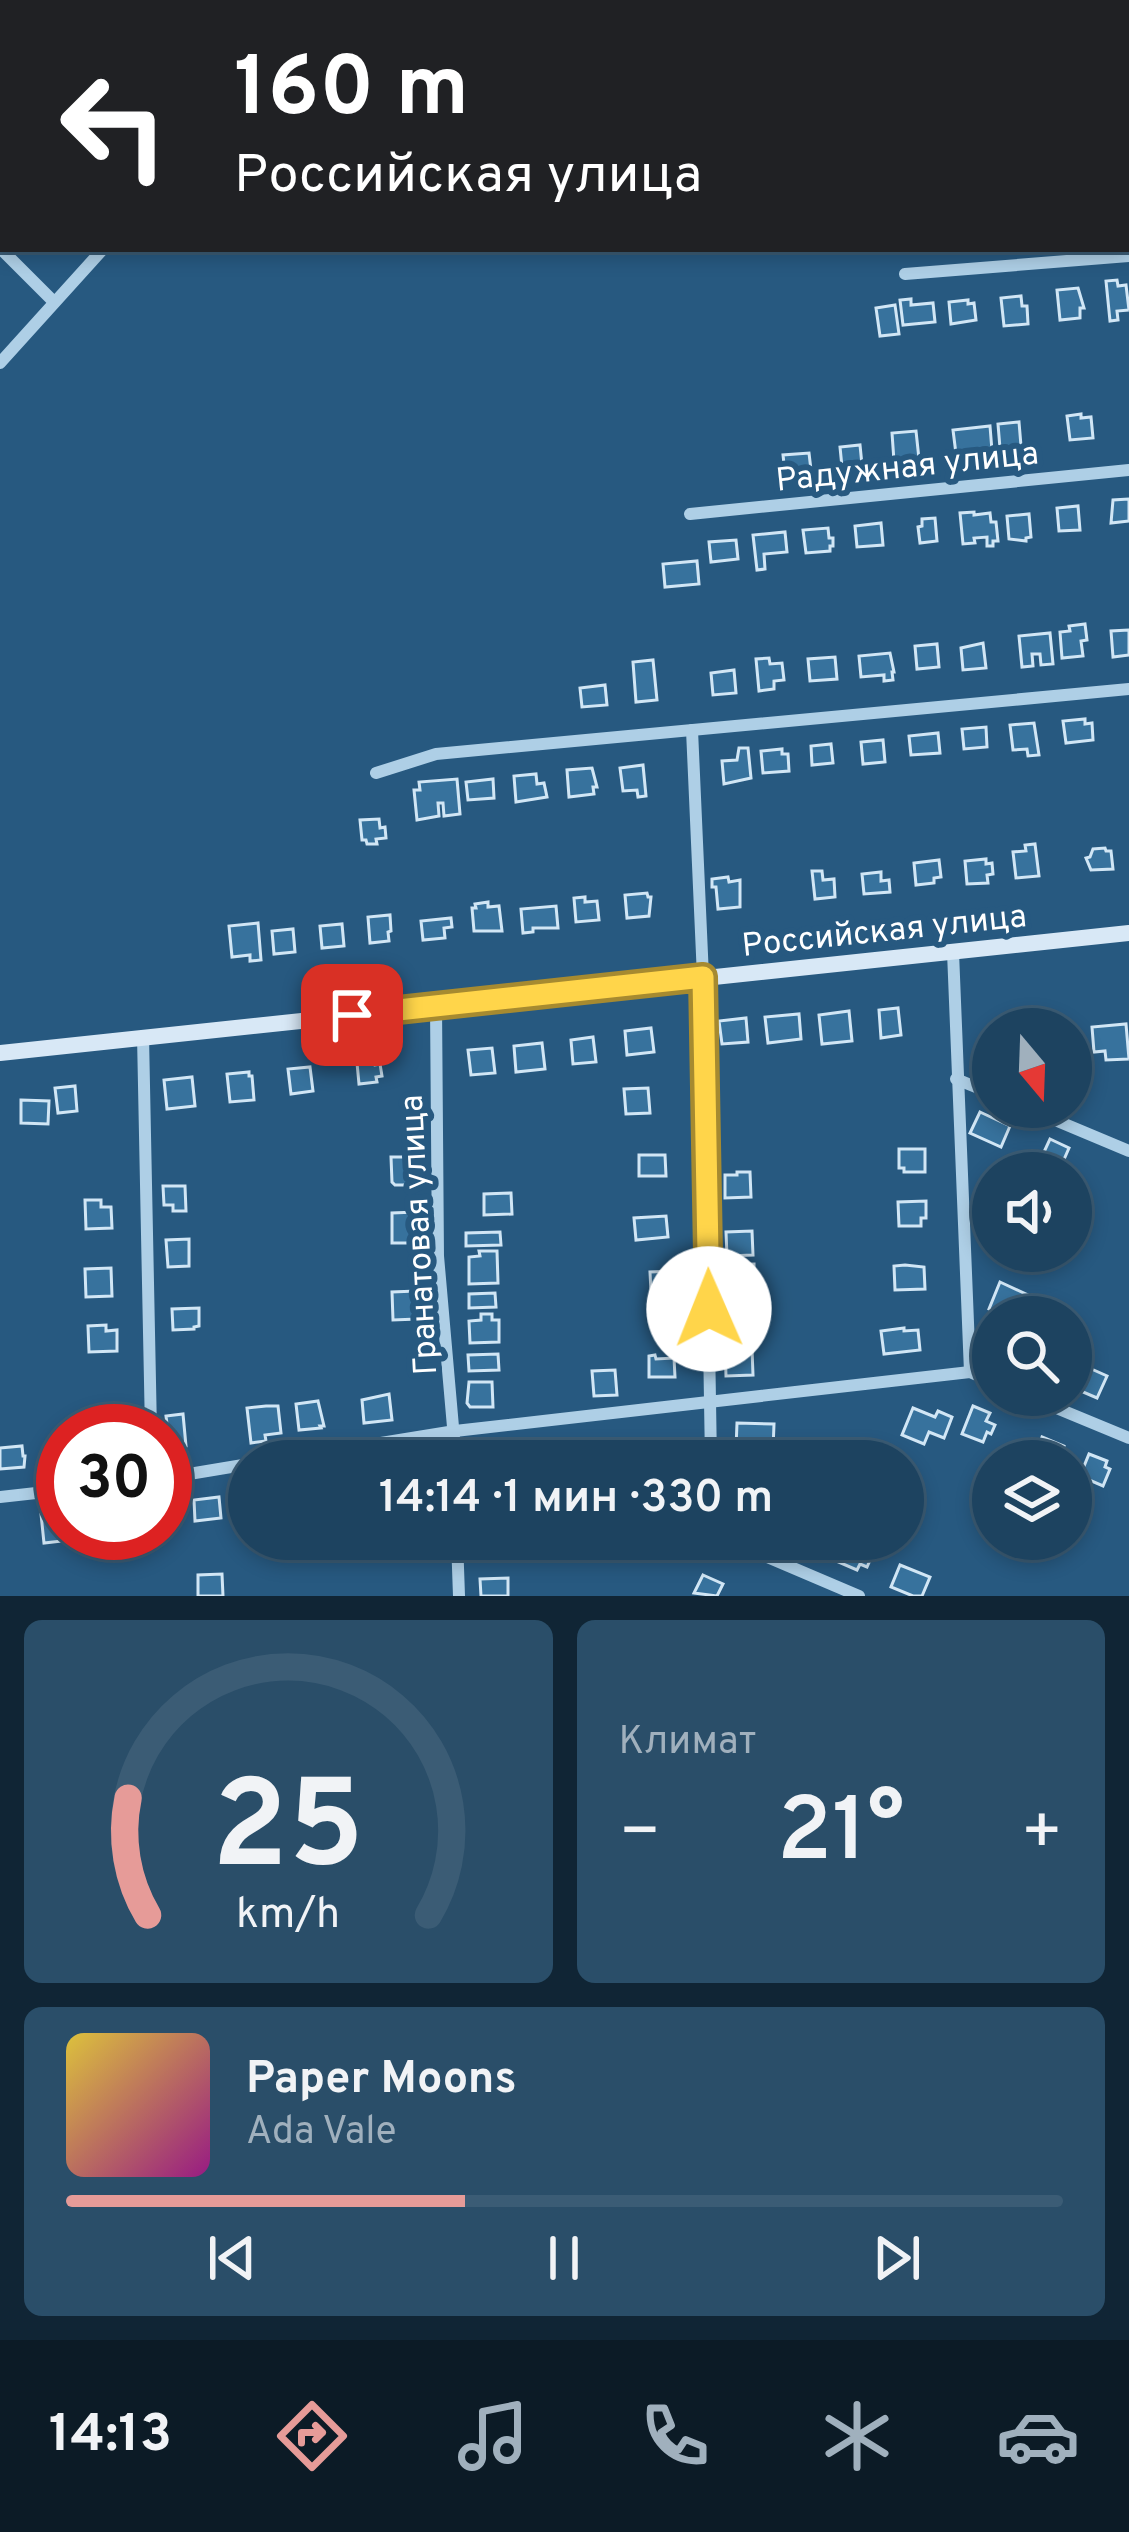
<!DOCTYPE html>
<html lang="ru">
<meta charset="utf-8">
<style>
:root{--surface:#1d4360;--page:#2a4e69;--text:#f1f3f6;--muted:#a0b0bd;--line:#3b5c75;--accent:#e69b98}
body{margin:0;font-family:Overpass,sans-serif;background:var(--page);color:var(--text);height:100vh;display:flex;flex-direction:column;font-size:45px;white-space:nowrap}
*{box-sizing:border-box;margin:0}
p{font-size:39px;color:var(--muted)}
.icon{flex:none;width:66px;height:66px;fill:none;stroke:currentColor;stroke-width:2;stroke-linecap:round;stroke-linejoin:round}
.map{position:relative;height:1596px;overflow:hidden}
.drawer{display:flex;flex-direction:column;gap:24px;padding:24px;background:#102535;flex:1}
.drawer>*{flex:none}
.hud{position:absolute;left:0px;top:0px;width:1131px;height:252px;box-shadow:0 6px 18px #0003,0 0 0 3px var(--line);background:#202124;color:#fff;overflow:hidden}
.needle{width:78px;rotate:161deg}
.fabs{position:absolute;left:972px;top:1008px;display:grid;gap:24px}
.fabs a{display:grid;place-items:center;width:120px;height:120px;border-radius:50%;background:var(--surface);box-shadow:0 6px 18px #0003,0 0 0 3px var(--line);font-size:60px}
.speed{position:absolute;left:36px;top:1404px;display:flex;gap:24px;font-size:60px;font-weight:700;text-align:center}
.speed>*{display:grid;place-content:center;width:156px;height:156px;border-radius:50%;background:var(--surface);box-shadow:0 6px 18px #0003,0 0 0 3px var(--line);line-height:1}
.speed .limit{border:18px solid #d22;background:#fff;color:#111}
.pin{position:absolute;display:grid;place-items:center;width:102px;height:102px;color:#fff;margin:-51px;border-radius:24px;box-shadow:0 6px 18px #0006}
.me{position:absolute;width:132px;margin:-66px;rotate:359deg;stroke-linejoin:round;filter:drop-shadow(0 0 9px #0008)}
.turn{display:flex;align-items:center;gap:42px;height:252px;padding:0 36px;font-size:54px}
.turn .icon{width:156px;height:156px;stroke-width:2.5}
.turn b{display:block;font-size:84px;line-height:102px}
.big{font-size:90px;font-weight:600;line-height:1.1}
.drawer .widget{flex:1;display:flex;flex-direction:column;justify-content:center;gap:18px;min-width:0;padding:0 42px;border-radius:18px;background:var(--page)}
.drawer .dial{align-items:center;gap:0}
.dial svg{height:312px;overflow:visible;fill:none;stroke:var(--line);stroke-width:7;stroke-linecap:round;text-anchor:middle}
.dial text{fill:var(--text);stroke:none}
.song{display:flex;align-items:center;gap:36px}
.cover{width:144px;height:144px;border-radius:18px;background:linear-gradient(135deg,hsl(50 70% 55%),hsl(310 70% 35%))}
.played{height:12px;border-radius:6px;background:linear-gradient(90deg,var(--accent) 40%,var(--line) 40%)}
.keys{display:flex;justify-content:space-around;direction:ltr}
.heat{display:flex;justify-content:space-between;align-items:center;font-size:66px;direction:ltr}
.drawer .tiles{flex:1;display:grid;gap:24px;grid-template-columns:1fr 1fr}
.widget:last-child{grid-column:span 2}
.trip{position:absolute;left:228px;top:1440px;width:696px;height:120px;border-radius:60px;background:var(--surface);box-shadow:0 6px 18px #0003,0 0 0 3px var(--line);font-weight:600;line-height:120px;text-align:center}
.menu{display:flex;height:192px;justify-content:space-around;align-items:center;background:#0c1b26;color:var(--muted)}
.menu .icon{width:84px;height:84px}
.menu .active{color:var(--accent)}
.menu b{font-size:54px;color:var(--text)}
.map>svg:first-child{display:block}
.building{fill:#37729d;stroke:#d1e6f5;stroke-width:3}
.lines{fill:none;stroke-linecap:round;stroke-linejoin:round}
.minor{stroke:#aecfe6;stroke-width:12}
.secondary{stroke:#d8e8f6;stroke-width:16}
.route-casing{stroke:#a68a30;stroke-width:30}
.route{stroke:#ffd54a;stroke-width:21}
.labels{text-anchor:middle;stroke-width:12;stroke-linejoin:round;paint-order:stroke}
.street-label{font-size:33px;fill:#fff;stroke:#275980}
</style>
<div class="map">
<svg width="1129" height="1596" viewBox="0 0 1129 1596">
<rect width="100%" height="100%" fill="#275980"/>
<!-- building -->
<g class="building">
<polygon points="1117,280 1118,286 1126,285 1129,310 1117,311 1118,320 1110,321 1106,281"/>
<polygon points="1078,288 1084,308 1080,308 1080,318 1060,320 1057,290"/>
<polygon points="1021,296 1022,306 1027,306 1028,324 1004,326 1001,298"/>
<polygon points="911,299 911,305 933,303 935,322 903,325 900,300"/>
<polygon points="968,300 968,304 974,303 976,320 951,324 949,302"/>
<polygon points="895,305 899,334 880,336 876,308"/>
<polygon points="1081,414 1081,418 1091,417 1093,438 1070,440 1067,416"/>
<polygon points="1019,422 1021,446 1000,448 998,424"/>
<polygon points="990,426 992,451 956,454 953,430"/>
<polygon points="916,431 919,459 894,461 892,433"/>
<polygon points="860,445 862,465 842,467 840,447"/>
<polygon points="809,453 811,470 785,473 783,455"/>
<polygon points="1129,499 1129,521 1111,523 1113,500"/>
<polygon points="1078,506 1080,530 1059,531 1057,508"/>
<polygon points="974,512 974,515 990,513 991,522 996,522 998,541 993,541 993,546 987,546 987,537 974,538 975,543 963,544 960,513"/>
<polygon points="1029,514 1031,537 1026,538 1026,541 1009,539 1007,516"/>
<polygon points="935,518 937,541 920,543 918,527 922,526 922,519"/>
<polygon points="881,523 883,545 857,547 855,526"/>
<polygon points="828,528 829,538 833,538 833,546 830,546 830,551 806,553 803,530"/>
<polygon points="785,532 787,552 764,554 765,569 757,570 753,535"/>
<polygon points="736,540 738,559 711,562 709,542"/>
<polygon points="697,561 699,584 665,587 663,564"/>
<polygon points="1085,624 1087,640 1081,641 1083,656 1062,658 1060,632 1070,631 1069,626"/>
<polygon points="1129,630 1129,655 1113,657 1111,631"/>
<polygon points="1050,633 1053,664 1041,665 1040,654 1032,654 1033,666 1022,667 1019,636"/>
<polygon points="983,643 986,668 963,670 961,648"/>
<polygon points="937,644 939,667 917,669 915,646"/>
<polygon points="890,653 894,672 892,672 893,680 884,681 884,675 861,677 859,656"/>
<polygon points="835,657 837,679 810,681 808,659"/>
<polygon points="769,658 770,664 782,663 784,680 774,681 774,689 759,691 756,659"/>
<polygon points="653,660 657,700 636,702 633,662"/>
<polygon points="734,670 736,693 713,695 711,673"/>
<polygon points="605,685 607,705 582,707 580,688"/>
<polygon points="1085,719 1085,724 1092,723 1093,740 1066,743 1063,721"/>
<polygon points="1034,723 1039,755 1028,756 1027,749 1013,750 1010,725"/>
<polygon points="986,727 987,747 964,749 962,729"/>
<polygon points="938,733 940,753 911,755 909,736"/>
<polygon points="883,740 885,762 863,764 861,742"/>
<polygon points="831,744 833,763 812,765 811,746"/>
<polygon points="739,748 748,748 751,778 724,784 722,761 737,760"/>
<polygon points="782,749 782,754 788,754 789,771 763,773 761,751"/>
<polygon points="643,765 646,796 638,797 637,790 623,791 620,768"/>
<polygon points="592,768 597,787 593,787 594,794 569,797 567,770"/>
<polygon points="536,774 537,784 544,783 547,797 516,802 514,776"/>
<polygon points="457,779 460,814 444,816 443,803 438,803 439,816 417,820 414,790 420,790 419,782"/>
<polygon points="493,779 494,798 468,800 466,782"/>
<polygon points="379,819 380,828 385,827 386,838 376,839 377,844 367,844 366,840 362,840 360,820"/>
<polygon points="1035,844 1039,876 1016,878 1013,852 1026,851 1025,845"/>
<polygon points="1105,848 1106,851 1111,851 1113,869 1091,870 1086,858 1090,857 1093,849"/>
<polygon points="986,859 986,864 992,863 993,874 987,875 988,883 967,884 965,861"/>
<polygon points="939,860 941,877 934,878 934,883 916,885 914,863"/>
<polygon points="812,871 822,871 823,880 834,879 835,897 815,899"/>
<polygon points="881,872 881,881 889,880 890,892 864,894 862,874"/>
<polygon points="728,877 729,882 740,880 740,907 718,909 716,887 712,887 712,879"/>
<polygon points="647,893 648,897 651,897 649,916 627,918 625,895"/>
<polygon points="585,897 585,902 597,901 599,920 576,922 574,898"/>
<polygon points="488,902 488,907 499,906 502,931 474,931 472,908 476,908 475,904"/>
<polygon points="556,906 558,928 533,928 533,932 523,933 521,909"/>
<polygon points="390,915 391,931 388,932 389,941 370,943 368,917"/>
<polygon points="451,918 452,927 444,928 445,938 423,940 421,921"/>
<polygon points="258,923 261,960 250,961 250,955 232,957 229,926"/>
<polygon points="342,924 344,946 322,948 320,926"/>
<polygon points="293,929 295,952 274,954 272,931"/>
<polygon points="898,1008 901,1035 881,1038 879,1010"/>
<polygon points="849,1011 852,1041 822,1044 819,1015"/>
<polygon points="799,1014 801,1039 768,1043 765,1017"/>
<polygon points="746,1018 748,1042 722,1044 719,1021"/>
<polygon points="1126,1024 1129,1059 1106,1060 1105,1051 1094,1052 1092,1027"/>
<polygon points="651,1028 654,1052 627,1055 625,1031"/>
<polygon points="593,1037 596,1062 573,1064 571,1040"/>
<polygon points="542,1043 545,1069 516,1072 514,1046"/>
<polygon points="492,1048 495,1073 471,1075 468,1050"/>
<polygon points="374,1061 375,1065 380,1064 382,1076 376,1077 377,1082 359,1084 357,1063"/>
<polygon points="310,1067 313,1091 291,1094 288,1069"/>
<polygon points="249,1072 249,1076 252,1076 254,1100 230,1102 227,1074"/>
<polygon points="192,1077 195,1106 167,1109 164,1080"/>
<polygon points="75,1086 77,1111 58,1113 55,1088"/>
<polygon points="648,1088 650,1113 626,1114 624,1089"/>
<polygon points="21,1100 49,1101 48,1124 21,1123"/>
<polygon points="980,1112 1010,1126 1001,1147 970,1133"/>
<polygon points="1050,1139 1069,1148 1058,1173 1050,1173 1037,1167"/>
<polygon points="899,1149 925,1149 925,1172 904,1172 904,1168 899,1168"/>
<polygon points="639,1155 665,1155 666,1176 639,1176"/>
<polygon points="391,1157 412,1157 413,1181 409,1181 409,1185 395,1185 392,1182"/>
<polygon points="737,1172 750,1172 751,1197 725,1198 725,1175 737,1175"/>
<polygon points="163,1186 185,1186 186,1211 173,1211 173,1205 164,1205"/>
<polygon points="511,1193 512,1214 484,1215 484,1194"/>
<polygon points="85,1200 101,1200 101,1207 111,1207 112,1228 86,1229"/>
<polygon points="926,1201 926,1218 921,1218 921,1226 899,1226 898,1202"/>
<polygon points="416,1212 417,1243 392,1243 392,1213"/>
<polygon points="666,1216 668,1237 636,1240 634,1218"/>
<polygon points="752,1231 753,1255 727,1256 726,1232"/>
<polygon points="500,1232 501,1245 466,1246 466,1233"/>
<polygon points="189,1239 189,1266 168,1267 166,1240"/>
<polygon points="479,1251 497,1251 498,1283 469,1284 469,1257 480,1256"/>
<polygon points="754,1264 754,1278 721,1280 720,1265"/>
<polygon points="905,1265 924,1267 925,1289 895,1290 894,1266"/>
<polygon points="111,1268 112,1296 86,1297 85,1269"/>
<polygon points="676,1271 676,1292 651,1292 650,1272"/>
<polygon points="1000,1282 1028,1295 1018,1317 1007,1317 989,1309"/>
<polygon points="416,1291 417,1319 393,1320 392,1292"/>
<polygon points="495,1293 496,1307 469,1308 469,1294"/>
<polygon points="199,1308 199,1326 194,1327 194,1329 173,1330 172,1309"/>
<polygon points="481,1314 492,1314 492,1320 499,1320 499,1342 470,1343 469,1321 481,1320"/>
<polygon points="106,1325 106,1331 117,1330 117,1351 89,1352 88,1326"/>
<polygon points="904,1328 904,1331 918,1330 920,1350 884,1354 881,1331"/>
<polygon points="745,1345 745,1349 752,1349 753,1375 726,1376 725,1346"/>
<polygon points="498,1354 499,1370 469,1371 468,1355"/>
<polygon points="655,1355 656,1359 674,1358 675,1377 649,1377 649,1356"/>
<polygon points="1087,1367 1107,1376 1097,1398 1076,1389"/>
<polygon points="615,1370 617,1395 594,1396 592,1371"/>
<polygon points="469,1382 492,1382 493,1407 470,1407 467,1403"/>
<polygon points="389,1394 392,1420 364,1423 362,1400"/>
<polygon points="318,1401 324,1426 320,1426 321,1428 299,1430 296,1404"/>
<polygon points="266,1406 278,1406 281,1433 265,1435 266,1441 251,1443 247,1408"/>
<polygon points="973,1406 990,1413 986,1421 995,1425 991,1434 987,1432 983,1442 962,1434"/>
<polygon points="913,1408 935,1417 938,1411 952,1417 944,1438 929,1432 924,1444 902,1435"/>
<polygon points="183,1414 186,1446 170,1448 166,1416"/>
<polygon points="737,1423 774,1424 773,1450 736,1449"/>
<polygon points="1042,1437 1064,1446 1061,1456 1064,1457 1062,1461 1033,1461 1038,1442 1040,1443"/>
<polygon points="22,1446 23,1456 25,1456 24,1467 0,1469 0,1448"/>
<polygon points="1089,1454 1107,1461 1105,1467 1110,1469 1103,1486 1080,1476"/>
<polygon points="219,1497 221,1518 195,1521 194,1500"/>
<polygon points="63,1512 63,1533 70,1533 71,1540 44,1543 41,1514"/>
<polygon points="845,1539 855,1539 868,1544 866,1548 874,1551 867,1567 860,1564 857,1570 836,1561"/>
<polygon points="900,1565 930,1577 922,1596 913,1596 891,1587"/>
<polygon points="222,1574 223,1596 198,1596 198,1575"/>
<polygon points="703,1575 723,1584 717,1596 694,1593"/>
<polygon points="508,1578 508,1596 481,1596 480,1579"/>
</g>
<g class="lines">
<!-- minor -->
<g class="minor">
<polyline points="31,0 34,3"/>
<polyline points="333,3 335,0"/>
<polyline points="1128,42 1129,42"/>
<polyline points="0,248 54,302"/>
<polyline points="905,274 1129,256"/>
<polyline points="0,363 103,249"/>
<polyline points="690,514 1129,470"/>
<polyline points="692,730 703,977 711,1461"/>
<polyline points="376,773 436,754 1129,689"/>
<polyline points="953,952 970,1372"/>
<polyline points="436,1006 438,1256 456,1461"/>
<polyline points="143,1036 151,1431"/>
<polyline points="956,1079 993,1094"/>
<polyline points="1024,1107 1129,1151"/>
<polyline points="1025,1395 1129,1438"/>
<polyline points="270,1461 455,1431 970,1372 993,1382"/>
<polyline points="165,1478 249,1464"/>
<polyline points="0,1497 63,1490"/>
<polyline points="457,1539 459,1596"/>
<polyline points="725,1539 859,1596"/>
</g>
<!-- secondary -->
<polyline class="secondary" points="0,1053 1129,933"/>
</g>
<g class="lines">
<!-- route casing -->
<g class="route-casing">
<polyline id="route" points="352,1015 703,977 709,1309"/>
</g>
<!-- route -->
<use href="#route" class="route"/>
</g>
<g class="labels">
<!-- street labels -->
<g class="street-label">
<text transform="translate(907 465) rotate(-6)" y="12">Радужная улица</text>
<text transform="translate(884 929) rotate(-6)" y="12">Российская улица</text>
<text transform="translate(417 1235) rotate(-93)" y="12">Гранатовая улица</text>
</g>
</g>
</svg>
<div class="fabs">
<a><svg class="needle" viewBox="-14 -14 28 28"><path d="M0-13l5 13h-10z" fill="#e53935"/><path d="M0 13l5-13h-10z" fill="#a0b0bd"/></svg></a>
<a><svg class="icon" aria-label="sound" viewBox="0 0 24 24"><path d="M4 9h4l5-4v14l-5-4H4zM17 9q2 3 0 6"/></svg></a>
<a><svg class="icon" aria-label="search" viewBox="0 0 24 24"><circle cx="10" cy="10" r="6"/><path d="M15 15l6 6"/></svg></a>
<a><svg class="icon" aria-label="layers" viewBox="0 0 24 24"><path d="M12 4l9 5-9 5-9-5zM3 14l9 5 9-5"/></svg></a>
</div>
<div class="speed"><div class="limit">30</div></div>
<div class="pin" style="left:352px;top:1015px;background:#d93025"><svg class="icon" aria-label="arrive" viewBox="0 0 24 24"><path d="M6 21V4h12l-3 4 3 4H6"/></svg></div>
<svg class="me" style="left:709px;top:1309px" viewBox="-20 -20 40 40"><circle r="19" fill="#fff"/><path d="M0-13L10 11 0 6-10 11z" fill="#ffd54a"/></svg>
<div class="trip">14:14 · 1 мин · 330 m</div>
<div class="hud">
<div class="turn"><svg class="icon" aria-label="left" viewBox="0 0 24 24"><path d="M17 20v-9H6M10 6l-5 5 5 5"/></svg><div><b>160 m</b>Российская улица</div></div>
</div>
</div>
<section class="drawer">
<div class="tiles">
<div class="widget dial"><svg viewBox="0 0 100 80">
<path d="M14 69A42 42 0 1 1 86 69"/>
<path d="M14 69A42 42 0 0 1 9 39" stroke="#e69b98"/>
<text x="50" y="56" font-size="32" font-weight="700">25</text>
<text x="50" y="72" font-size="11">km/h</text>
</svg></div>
<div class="widget"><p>Климат</p>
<div class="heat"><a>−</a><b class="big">21°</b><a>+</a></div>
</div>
<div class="widget">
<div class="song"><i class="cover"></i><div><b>Paper Moons</b><p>Ada Vale</p></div></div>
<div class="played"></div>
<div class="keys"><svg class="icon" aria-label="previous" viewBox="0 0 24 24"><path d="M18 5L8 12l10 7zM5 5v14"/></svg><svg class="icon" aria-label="pause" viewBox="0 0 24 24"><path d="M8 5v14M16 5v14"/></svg><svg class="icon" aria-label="next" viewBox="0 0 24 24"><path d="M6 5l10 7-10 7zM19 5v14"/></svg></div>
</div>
</div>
</section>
<nav class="menu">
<b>14:13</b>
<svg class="icon active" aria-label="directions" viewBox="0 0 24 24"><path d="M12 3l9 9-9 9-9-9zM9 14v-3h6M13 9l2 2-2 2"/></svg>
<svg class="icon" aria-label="music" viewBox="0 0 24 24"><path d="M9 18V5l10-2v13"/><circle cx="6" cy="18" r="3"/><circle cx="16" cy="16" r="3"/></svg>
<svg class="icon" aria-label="phone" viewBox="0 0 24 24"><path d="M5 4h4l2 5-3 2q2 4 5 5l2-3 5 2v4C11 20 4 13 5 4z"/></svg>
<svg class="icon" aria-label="climate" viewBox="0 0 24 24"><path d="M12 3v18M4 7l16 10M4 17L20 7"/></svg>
<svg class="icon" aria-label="car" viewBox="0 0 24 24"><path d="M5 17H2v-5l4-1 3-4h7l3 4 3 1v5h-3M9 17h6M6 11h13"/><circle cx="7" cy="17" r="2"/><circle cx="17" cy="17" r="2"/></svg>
</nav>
